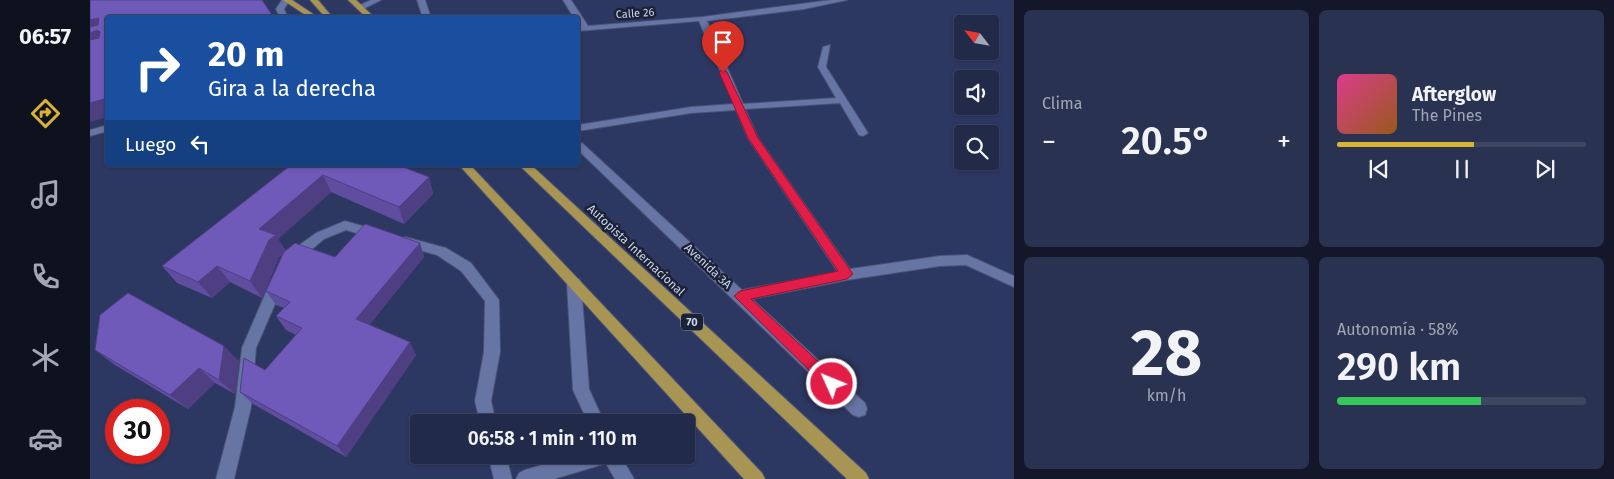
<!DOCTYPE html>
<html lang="es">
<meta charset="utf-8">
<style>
:root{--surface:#222a4a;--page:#2a3251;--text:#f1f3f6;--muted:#a2a7b5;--line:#3f4662;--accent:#dab333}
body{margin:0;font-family:"Fira Sans",sans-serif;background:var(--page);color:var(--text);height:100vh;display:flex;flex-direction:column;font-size:19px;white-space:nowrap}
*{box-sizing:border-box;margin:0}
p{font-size:16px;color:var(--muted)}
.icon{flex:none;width:28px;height:28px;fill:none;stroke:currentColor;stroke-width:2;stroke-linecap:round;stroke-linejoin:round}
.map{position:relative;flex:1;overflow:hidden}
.drawer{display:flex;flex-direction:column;gap:10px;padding:10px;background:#131729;width:600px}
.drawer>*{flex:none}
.top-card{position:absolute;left:15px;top:15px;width:475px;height:152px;border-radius:5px;box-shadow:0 1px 4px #0004,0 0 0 1px var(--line);background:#1a4fa0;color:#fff;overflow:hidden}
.needle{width:32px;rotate:301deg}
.fabs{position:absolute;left:864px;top:15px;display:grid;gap:10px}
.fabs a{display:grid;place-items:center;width:45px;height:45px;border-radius:5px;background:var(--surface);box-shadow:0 1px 4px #0004,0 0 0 1px var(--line);font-size:25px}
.speed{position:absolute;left:15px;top:399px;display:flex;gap:10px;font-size:25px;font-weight:700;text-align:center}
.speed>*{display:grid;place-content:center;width:65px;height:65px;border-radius:50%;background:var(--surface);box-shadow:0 1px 4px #0004,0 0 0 1px var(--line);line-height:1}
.speed .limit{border:8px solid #d22;background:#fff;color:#111}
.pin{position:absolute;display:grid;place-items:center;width:42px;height:42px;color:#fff;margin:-51px -21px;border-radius:50% 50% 50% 0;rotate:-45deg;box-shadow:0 0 5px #0007}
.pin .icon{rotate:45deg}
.me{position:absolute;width:55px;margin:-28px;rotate:314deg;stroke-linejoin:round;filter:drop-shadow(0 0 4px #0008)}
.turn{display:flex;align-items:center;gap:18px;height:105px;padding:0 20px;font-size:22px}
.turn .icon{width:65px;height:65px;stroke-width:2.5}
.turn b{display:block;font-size:35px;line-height:42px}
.then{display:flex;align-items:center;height:48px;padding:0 20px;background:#0003;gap:10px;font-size:19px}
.big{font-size:38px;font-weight:600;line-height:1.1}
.drawer .card{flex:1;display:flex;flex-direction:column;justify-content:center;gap:8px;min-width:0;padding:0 18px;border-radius:8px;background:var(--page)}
.drawer .dial{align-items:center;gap:0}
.dial b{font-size:65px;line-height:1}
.song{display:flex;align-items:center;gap:15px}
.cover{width:60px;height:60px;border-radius:8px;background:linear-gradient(135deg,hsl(330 70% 55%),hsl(30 70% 35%))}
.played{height:5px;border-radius:2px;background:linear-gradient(90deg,var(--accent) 55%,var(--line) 55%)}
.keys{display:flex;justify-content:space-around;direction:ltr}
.heat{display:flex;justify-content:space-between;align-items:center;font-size:28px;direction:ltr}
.charge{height:8px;border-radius:4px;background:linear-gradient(90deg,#34c759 58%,var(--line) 0)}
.drawer .tiles{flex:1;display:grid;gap:10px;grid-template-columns:repeat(2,1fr)}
.trip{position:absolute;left:320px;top:414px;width:285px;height:50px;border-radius:5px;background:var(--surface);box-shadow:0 1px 4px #0004,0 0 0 1px var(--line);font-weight:600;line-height:50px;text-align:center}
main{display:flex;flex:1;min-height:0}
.dock{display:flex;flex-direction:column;width:90px;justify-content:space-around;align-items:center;background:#0e111e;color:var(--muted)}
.dock .icon{width:35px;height:35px}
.dock .current{color:var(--accent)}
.dock b{font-size:22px;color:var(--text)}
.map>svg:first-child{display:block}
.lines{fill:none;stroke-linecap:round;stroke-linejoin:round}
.service-casing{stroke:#495275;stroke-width:2}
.minor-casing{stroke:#495275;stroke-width:2}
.tertiary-casing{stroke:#495275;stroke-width:2}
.primary-casing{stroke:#495275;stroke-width:2}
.service{fill:#6775a4;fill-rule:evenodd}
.minor{fill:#6775a4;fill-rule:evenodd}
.tertiary{fill:#6775a4;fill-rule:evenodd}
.primary{fill:#a89554;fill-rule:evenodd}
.wall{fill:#5f4da0}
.shaded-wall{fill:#4e3f82}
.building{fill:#6f5aba;stroke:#4e3f82}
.route{fill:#e11d48;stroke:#92132f}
.labels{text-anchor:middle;stroke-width:5;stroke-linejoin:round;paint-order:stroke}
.far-street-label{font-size:11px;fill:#ccd5ef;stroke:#1c2235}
.shield{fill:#1c2235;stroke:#979fb7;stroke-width:1}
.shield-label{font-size:11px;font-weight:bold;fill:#ccd5ef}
.street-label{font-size:12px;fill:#ccd5ef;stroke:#1c2235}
</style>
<main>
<nav class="dock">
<b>06:57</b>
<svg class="icon current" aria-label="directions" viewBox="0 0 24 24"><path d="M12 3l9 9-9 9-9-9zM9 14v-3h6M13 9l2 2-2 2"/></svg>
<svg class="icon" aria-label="music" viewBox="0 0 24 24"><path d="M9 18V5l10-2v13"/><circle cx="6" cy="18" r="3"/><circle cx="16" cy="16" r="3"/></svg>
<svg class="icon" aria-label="phone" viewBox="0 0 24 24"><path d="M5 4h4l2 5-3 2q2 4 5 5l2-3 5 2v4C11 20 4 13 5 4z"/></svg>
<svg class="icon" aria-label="climate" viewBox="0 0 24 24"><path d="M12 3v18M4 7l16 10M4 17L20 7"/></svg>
<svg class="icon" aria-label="car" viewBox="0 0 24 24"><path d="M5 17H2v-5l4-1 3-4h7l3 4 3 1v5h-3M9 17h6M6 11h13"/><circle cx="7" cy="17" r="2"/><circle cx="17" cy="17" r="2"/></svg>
</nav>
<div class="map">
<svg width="924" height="479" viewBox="0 0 924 479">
<rect width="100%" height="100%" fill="#2d3862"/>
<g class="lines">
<!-- service casing -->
<g class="service-casing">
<g id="service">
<polygon points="192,0 200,0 194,9 198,18 190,18 186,9"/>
<polygon points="281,0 291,0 273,9 266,7"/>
<polygon points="327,0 335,0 341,18 333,18"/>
<polygon points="18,125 18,131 0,136 0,130"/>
<polygon points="255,221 290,231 292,234 286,239 256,230 234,239 207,262 197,262 196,258 197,254 226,233"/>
<polygon points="315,237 356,248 381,263 409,300 410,352 401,401 406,422 390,422 385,401 394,352 395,301 371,271 347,255 311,245 309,242 311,239"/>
<polygon points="187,278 192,279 194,283 166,348 161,407 144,479 126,479 145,407 152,348 180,283 182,279"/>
<polygon points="398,455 416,455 422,479 404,479"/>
<polygon points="485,455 523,455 520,461 514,464 464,479 426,479 429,473 435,470"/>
</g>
</g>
<!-- minor casing -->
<g class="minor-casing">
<polygon id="minor" points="473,0 481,0 498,26 612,17 741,0 757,0 714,9 617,21 653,104 746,98 728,67 733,47 740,45 736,67 778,133 773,136 769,135 750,103 655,109 668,138 760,269 850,256 877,255 924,276 924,287 876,265 850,266 757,280 662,299 775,403 777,409 775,415 769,417 763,415 488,150 488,142 492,143 652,290 748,272 658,138 646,110 601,113 488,131 488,125 601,107 644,104 609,21 488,31 488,27 490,26 488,18 484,18"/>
</g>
<!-- tertiary casing -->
<g class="tertiary-casing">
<g id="tertiary">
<polygon points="484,278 489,279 491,283 499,389 514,422 498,422 483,390 477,283 479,279"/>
<polygon points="511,455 530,455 544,479 525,479"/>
</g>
</g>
<!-- primary casing -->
<g class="primary-casing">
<g id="primary">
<polygon points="193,0 202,0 229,18 220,18"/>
<polygon points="220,0 228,0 243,18 236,18"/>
<polygon points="258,0 266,0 285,18 277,18"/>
<polygon points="369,165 380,165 672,473 675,479 654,479"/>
<polygon points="429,165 441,165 776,473 779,479 757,479"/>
</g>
</g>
<!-- service -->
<use href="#service" class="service"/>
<!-- minor -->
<use href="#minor" class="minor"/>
<!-- tertiary -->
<use href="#tertiary" class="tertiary"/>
<!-- primary -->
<use href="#primary" class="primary"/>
</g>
<!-- wall -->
<g class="wall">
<polygon points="201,165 339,177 343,194 314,224 241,192 188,239 195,250 245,257 330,243 334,257 279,325 326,355 256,457 163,404 150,392 175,370 206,335 196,330 186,316 194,308 186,305 176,291 192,255 189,257 172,298 140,282 122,298 87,283 72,266"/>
<polygon points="5,350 149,361 145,394 125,383 98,409 25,365"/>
</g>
<!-- shaded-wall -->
<g class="shaded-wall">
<polygon points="9,18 7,30 18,45 0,50 0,20"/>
<polygon points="18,98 18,117 0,122 0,103"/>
<polygon points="233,175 241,192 188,239 196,252 189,257 172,298 160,281 169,229"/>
<polygon points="339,177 343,194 314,224 309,207"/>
<polygon points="330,243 334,257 273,333 266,319"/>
<polygon points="127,266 140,282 122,298 108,282"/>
<polygon points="320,342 326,355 256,457 247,446"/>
<polygon points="134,346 149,361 145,394 129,380"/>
<polygon points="109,368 125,383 98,409 80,395"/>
</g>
<!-- building -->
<g class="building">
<polygon points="0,0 172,0 184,18 18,18 18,98 0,103 0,40 9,38 10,32 7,30 0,33 0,27 8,25 9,18 0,20"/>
<polygon points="201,165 308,165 339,177 309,207 233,175 169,229 186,235 179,240 160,281 127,266 108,282 72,266"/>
<polygon points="275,224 330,243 266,319 320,342 247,446 150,392 154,358 175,370 212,328 186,316 200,302 176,291 194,252 205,243 245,257"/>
<polygon points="38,293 134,346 129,380 109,368 80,395 5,350 10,315"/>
</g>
<!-- route -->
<polygon class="route" points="633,69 637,72 668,138 763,274 757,279 661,299 747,379 750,384 747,388 742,390 737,388 644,296 650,291 748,271 658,138 629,72"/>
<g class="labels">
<!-- far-street labels -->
<g class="far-street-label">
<text transform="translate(545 13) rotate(-4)" y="4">Calle 26</text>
</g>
<!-- shield labels -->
<rect class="shield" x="591" y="313.5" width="22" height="17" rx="4"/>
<g class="shield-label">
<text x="602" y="326">70</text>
</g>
<!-- street labels -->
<g class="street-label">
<text transform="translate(546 250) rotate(43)" y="4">Autopista Internacional</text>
<text transform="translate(618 266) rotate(43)" y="4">Avenida 3A</text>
</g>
</g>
</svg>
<div class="fabs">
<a><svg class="needle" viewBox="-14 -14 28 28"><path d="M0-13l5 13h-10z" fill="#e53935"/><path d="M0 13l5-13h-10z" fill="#a2a7b5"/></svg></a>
<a><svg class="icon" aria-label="sound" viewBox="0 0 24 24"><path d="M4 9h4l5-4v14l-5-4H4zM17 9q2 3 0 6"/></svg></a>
<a><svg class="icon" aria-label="search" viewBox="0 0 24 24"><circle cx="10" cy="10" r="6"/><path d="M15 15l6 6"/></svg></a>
</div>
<div class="speed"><div class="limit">30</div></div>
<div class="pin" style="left:633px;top:72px;background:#d93025"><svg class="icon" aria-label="arrive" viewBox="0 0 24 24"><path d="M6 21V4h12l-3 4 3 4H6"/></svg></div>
<svg class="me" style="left:742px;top:384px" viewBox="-20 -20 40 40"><circle r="17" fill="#e11d48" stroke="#fff" stroke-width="3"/><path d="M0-11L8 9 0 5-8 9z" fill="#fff"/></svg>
<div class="trip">06:58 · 1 min · 110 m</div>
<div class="top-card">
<div class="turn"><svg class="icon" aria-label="right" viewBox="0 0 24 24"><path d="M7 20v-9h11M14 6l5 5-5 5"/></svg><div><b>20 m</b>Gira a la derecha</div></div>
<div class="then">Luego<svg class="icon" aria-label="left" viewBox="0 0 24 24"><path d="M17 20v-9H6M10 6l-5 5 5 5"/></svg></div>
</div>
</div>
<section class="drawer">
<div class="tiles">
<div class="card"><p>Clima</p>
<div class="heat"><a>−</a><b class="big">20.5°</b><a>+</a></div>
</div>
<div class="card">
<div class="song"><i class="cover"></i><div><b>Afterglow</b><p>The Pines</p></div></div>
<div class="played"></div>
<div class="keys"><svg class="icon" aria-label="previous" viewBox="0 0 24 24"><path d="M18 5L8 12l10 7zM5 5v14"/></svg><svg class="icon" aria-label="pause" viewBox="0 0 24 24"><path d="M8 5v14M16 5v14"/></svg><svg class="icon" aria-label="next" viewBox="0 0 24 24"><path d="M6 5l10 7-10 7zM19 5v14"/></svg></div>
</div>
<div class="card dial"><b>28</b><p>km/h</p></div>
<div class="card"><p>Autonomía · 58%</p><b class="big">290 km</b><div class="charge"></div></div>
</div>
</section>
</main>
